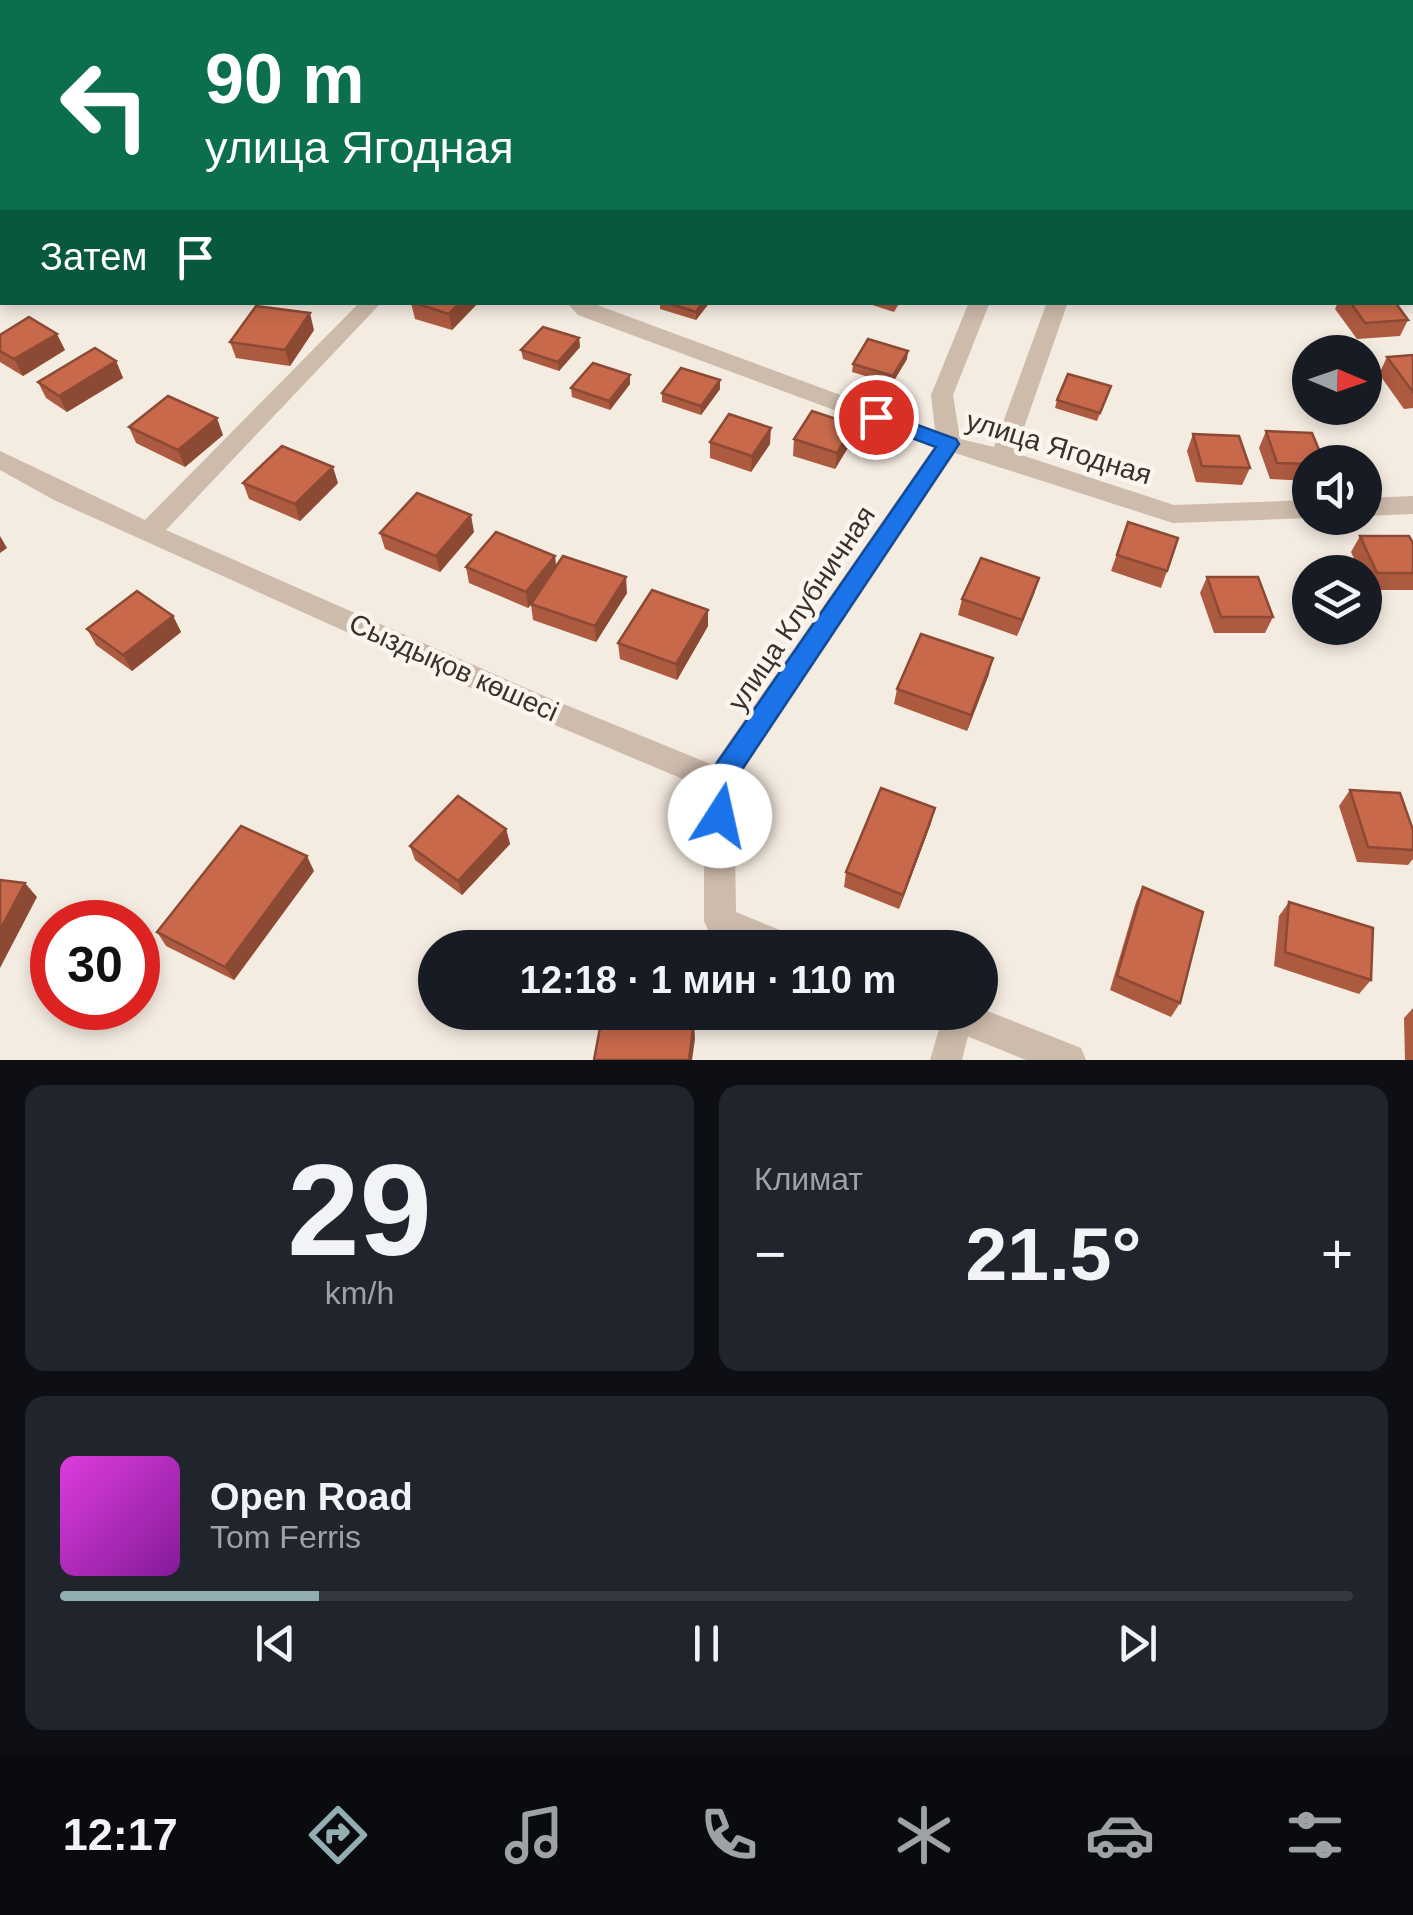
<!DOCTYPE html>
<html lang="ru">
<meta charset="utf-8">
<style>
:root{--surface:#171b24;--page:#20242c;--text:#f1f3f6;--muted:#9ea1a6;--line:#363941;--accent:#92aeb2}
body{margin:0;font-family:Helvetica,sans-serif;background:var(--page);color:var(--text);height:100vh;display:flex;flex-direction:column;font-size:38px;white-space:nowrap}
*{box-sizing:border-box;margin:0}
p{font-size:32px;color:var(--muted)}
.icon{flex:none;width:55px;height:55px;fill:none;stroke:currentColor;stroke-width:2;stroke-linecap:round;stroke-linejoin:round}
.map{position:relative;height:1060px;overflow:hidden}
.side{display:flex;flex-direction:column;gap:25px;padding:25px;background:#0d0f14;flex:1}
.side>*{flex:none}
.hud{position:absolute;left:0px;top:0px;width:1415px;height:305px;box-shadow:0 5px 15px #0003;background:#0b6e4f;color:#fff;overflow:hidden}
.needle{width:65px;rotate:92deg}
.controls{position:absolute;left:1292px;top:335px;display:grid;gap:20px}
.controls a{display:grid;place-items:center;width:90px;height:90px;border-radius:50%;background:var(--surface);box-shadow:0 5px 15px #0003;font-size:50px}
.speed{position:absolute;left:30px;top:900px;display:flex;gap:20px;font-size:50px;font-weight:700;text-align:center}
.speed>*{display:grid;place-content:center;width:130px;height:130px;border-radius:50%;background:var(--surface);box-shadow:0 5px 15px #0003;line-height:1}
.speed .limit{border:15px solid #d22;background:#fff;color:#111}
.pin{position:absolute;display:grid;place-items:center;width:85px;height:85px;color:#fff;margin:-42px;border:5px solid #fff;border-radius:50%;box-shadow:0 2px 10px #0007}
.me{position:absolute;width:110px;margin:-55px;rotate:10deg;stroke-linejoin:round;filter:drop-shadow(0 0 8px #0008)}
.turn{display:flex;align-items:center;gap:35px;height:210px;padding:0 40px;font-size:45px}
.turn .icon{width:130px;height:130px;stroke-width:2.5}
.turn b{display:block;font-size:70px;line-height:85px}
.then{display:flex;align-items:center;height:95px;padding:0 40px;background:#0003;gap:20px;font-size:38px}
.big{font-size:75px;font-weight:700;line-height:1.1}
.side .widget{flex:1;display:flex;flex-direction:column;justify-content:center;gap:15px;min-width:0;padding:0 35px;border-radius:20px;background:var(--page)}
.side .dial{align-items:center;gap:0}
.dial b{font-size:130px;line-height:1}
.song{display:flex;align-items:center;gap:30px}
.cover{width:120px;height:120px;border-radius:15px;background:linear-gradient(135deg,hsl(300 70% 55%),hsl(290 70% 35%))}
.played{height:10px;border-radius:5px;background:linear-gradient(90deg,var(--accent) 20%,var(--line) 20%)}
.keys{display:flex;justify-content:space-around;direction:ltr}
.heat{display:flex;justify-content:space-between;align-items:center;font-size:55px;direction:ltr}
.side .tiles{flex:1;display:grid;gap:25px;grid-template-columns:1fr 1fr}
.widget:last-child{grid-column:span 2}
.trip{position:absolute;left:418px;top:930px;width:580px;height:100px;border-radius:50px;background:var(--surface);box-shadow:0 5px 15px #0003;font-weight:700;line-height:100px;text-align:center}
.tab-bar{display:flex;height:160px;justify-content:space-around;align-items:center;background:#090b0e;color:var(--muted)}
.tab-bar .icon{width:70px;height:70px}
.tab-bar .active{color:var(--accent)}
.tab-bar b{font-size:45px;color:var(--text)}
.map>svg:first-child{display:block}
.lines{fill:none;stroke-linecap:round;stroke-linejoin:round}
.service{fill:#cdbbac;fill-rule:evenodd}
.minor{fill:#cdbbac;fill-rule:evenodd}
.wall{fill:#ac5a40}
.shaded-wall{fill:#8c4a34}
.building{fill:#c8694b;stroke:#8c4a34;stroke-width:2.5}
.route{fill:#1a73e8;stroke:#114b97;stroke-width:2.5}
.labels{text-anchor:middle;stroke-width:9;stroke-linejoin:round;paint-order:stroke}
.street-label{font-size:28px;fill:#3b302b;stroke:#fbf5ee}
</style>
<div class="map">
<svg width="1413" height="1060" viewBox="0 0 1413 1060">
<rect width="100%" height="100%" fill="#f4ebe1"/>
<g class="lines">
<!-- service -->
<g class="service">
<rect x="1412" y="224" width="1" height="10"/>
<polygon points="944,1012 972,1012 973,1016 962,1060 930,1060"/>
</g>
<!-- minor -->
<g class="minor">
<polygon points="530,0 546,0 547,2 532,2"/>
<polygon points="813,0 829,0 831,2 815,2"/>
<polygon points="1199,0 1215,0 1217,2 1201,2"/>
<polygon points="1375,0 1393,0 1395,2 1377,2"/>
<rect x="1412" y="18" width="1" height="10"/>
<rect x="1412" y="254" width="1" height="13"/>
<polygon points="360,302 382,302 166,530 544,696 713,765 934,447 578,315 566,302 589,302 935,430 931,395 969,302 990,302 953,395 960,439 994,447 1047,302 1068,302 1015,453 1174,505 1310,500 1311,518 1173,523 955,453 734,784 736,912 797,937 801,948 746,948 709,932 704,921 704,788 524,712 54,500 0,470 0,451 145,520"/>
<polygon points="1413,496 1413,514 1365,516 1365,498"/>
<polygon points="980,1008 1081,1048 1086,1060 1026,1060 937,1024 932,1012 980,1012"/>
</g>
</g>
<!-- wall -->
<g class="wall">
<polygon points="194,0 228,0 225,2 179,2 194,1"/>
<polygon points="2,142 2,170 0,170 0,144"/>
<polygon points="0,170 2,171 2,218 0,217"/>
<polygon points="660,302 710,302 696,320 660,309"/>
<polygon points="863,302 900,302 894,312"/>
<polygon points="1338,302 1395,302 1408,320 1400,336 1357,339 1335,309"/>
<polygon points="411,303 478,303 452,330 415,319"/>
<polygon points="314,330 290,366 236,358 230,342"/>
<polygon points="0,335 65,350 23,376 0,362"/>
<polygon points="579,338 580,347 559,371 523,359 521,350"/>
<polygon points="1413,355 1413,408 1404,409 1379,374 1387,357"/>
<polygon points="907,359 892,384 852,372 853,364"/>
<polygon points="116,361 123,378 67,412 46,398 38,382"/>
<polygon points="630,375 630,384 610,410 572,397 571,388"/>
<polygon points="1111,386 1097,421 1055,408 1057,400"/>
<polygon points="720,389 701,415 662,402 662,393"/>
<polygon points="854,425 852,441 835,469 793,456 794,439"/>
<polygon points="129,427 223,435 185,467 136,443"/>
<polygon points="1266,431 1310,462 1310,481 1270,479 1259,448"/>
<polygon points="1193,434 1250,468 1242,485 1196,482 1187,451"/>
<polygon points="710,442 770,444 751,472 710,458"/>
<polygon points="243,483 338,483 300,521 249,499"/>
<polygon points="1128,522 1167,571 1161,588 1111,571"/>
<polygon points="474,532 440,572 385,549 380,533"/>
<polygon points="1360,536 1413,543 1413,590 1368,590 1365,583 1365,572 1360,572 1351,552"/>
<polygon points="556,566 627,593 596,642 533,620 531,605 528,608 469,583 466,567"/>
<polygon points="1207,577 1273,617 1265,633 1214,633 1200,593"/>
<polygon points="1039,578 1034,594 1017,636 958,615 962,599"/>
<polygon points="173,616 181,632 132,671 96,645 87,629"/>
<polygon points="708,626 677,680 620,659 618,643"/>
<polygon points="989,674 967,731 894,704 897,689"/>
<polygon points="1350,790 1413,830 1413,859 1408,865 1357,862 1339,806"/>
<polygon points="931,823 899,909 844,887 846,872"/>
<polygon points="506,829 510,844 462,895 415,860 410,846"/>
<polygon points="314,871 234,980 166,946 157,932"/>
<polygon points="1143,887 1180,1003 1171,1017 1110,990 1136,902"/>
<polygon points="1289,902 1371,980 1359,994 1274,966 1279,916"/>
<polygon points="1413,1008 1413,1060 1405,1060 1404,1018"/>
</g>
<!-- shaded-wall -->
<g class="shaded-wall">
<polygon points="2,55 2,75 0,77 0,57"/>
<polygon points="2,96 2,117 0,119 0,98"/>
<polygon points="460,302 478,303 452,330 449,314"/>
<polygon points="703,302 710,302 696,320 696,312"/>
<polygon points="310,313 314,330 290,366 285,350"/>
<polygon points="57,334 65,350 23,376 14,359"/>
<polygon points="579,338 580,347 559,371 558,362"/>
<polygon points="908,351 907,359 892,384 893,376"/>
<polygon points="116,361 123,378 67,412 59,396"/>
<polygon points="630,375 630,384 610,410 609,401"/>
<polygon points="720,380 720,389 701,415 701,406"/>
<polygon points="217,418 223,435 185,467 178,450"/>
<polygon points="854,425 852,441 835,469 837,453"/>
<polygon points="771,428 770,444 751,472 752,456"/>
<polygon points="333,467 338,483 300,521 295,504"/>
<polygon points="471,515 474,532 440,572 436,556"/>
<polygon points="0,536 7,548 0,553"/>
<polygon points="555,556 557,572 528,608 526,592"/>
<polygon points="626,577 627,593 596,642 595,626"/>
<polygon points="1039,578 1034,594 1017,636 1022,620"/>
<polygon points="708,610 708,626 677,680 676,664"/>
<polygon points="173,616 181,632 132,671 123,655"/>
<polygon points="993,658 989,674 967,731 971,715"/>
<polygon points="935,808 931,823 899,909 903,895"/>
<polygon points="506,829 510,844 462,895 458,881"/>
<polygon points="307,856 314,871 234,980 225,967"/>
<polygon points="25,883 37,897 0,968 0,930"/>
<polygon points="694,1020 695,1039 692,1060 689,1060"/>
</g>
<!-- building -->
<g class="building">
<polygon points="74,0 106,0 103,2 72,2"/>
<polygon points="580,0 610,0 611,2 581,2"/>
<polygon points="755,0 786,0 787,2 755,2"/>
<polygon points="868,0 894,0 895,2 869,2"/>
<polygon points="1070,0 1106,0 1107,2 1071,2"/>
<polygon points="0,170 2,171 2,203 0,203"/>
<polygon points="412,302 460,302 449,314"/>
<polygon points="665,302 703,302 696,312"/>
<polygon points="1350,302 1395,302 1408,320 1365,323"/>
<polygon points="256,306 310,313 285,350 230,342"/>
<polygon points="29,317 57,334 14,359 0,351 0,335"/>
<polygon points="543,327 579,338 558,362 521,350"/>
<polygon points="868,339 908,351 893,376 853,364"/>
<polygon points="95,348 116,361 59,396 38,382"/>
<polygon points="1413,355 1413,392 1387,357"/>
<polygon points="593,363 630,375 609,401 571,388"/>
<polygon points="681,368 720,380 701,406 662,393"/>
<polygon points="1068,374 1111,386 1100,413 1057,400"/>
<polygon points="168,396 217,418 178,450 129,427"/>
<polygon points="812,411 854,425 837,453 794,439"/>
<polygon points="729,414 771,428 752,456 710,442"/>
<polygon points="1266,431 1312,433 1324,462 1310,462 1310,464 1277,463"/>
<polygon points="1193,434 1239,436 1250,468 1202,466"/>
<polygon points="282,446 333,467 295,504 243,483"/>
<polygon points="417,493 471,515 436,556 380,533"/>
<polygon points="1128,522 1178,538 1167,571 1117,555"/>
<polygon points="496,532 555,556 526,592 466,567"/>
<polygon points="1360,536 1409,536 1413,543 1413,573 1377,573"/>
<polygon points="563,556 626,577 595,626 531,604"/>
<polygon points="981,558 1039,578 1022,620 962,599"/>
<polygon points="1207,577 1258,577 1273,617 1221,617"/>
<polygon points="652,590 708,610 676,664 618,643"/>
<polygon points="137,591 173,616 123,655 87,629"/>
<polygon points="921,634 993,658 971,715 897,689"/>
<polygon points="881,788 935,808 903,895 846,872"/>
<polygon points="1350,790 1400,793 1413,830 1413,850 1368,847"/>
<polygon points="458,796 506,829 458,881 410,846"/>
<polygon points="241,826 307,856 225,967 157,932"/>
<polygon points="0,880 25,883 0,930"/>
<polygon points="1143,887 1203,912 1180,1003 1117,976"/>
<polygon points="1289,902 1373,928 1371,980 1285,952"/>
<polygon points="603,1012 634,1012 694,1020 689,1060 594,1060"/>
</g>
<!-- route -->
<path class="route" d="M 876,410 L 956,439 L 959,444 L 733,783 L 733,816 L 729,825 L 720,828 L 710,825 C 703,810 703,787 710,773 L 936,447 L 869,422 L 866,417 L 869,412 Z"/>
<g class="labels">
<!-- street labels -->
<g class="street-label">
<text transform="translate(1059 447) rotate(17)" y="10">улица Ягодная</text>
<text transform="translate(801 608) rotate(-56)" y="10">улица Клубничная</text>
<text transform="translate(454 667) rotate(24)" y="10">Сыздықов көшесі</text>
</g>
</g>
</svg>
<div class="controls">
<a><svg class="needle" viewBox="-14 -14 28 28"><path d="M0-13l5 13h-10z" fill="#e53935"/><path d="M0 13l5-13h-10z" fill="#9ea1a6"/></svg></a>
<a><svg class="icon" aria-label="sound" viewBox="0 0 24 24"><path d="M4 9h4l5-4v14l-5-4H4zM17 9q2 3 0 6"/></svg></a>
<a><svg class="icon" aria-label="layers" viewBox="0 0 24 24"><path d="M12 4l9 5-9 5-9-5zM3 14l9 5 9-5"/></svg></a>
</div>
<div class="speed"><div class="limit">30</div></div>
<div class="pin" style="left:876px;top:417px;background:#d93025"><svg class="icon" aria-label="arrive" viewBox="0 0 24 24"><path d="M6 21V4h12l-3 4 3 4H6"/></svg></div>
<svg class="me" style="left:720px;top:816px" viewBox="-20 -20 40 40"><circle r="19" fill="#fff"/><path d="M0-13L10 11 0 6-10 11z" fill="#1a73e8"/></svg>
<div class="trip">12:18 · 1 мин · 110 m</div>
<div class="hud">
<div class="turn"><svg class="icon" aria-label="left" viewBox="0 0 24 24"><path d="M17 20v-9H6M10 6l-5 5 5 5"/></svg><div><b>90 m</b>улица Ягодная</div></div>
<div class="then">Затем<svg class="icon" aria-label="arrive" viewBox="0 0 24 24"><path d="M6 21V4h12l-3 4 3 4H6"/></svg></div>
</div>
</div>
<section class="side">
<div class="tiles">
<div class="widget dial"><b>29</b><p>km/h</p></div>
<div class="widget"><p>Климат</p>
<div class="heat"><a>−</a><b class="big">21.5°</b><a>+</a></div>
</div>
<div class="widget">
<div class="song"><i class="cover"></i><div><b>Open Road</b><p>Tom Ferris</p></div></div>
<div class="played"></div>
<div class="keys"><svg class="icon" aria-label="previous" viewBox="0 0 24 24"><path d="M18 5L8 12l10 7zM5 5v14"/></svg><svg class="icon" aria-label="pause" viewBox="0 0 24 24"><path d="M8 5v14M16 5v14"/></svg><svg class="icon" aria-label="next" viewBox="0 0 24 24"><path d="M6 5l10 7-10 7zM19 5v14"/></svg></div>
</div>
</div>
</section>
<nav class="tab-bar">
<b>12:17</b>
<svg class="icon active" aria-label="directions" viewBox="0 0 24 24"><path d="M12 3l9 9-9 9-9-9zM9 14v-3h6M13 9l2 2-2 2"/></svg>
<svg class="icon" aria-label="music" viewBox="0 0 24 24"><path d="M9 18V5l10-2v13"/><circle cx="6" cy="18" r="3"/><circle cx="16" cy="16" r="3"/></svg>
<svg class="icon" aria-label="phone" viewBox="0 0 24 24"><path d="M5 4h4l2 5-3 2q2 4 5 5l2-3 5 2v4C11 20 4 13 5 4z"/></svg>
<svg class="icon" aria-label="climate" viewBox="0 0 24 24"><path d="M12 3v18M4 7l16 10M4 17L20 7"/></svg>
<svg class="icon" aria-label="car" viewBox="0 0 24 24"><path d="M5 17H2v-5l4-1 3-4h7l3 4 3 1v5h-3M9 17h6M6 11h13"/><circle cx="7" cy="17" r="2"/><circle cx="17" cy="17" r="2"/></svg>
<svg class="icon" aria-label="filters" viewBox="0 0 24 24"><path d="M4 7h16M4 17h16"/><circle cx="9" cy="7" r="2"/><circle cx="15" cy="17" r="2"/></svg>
</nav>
